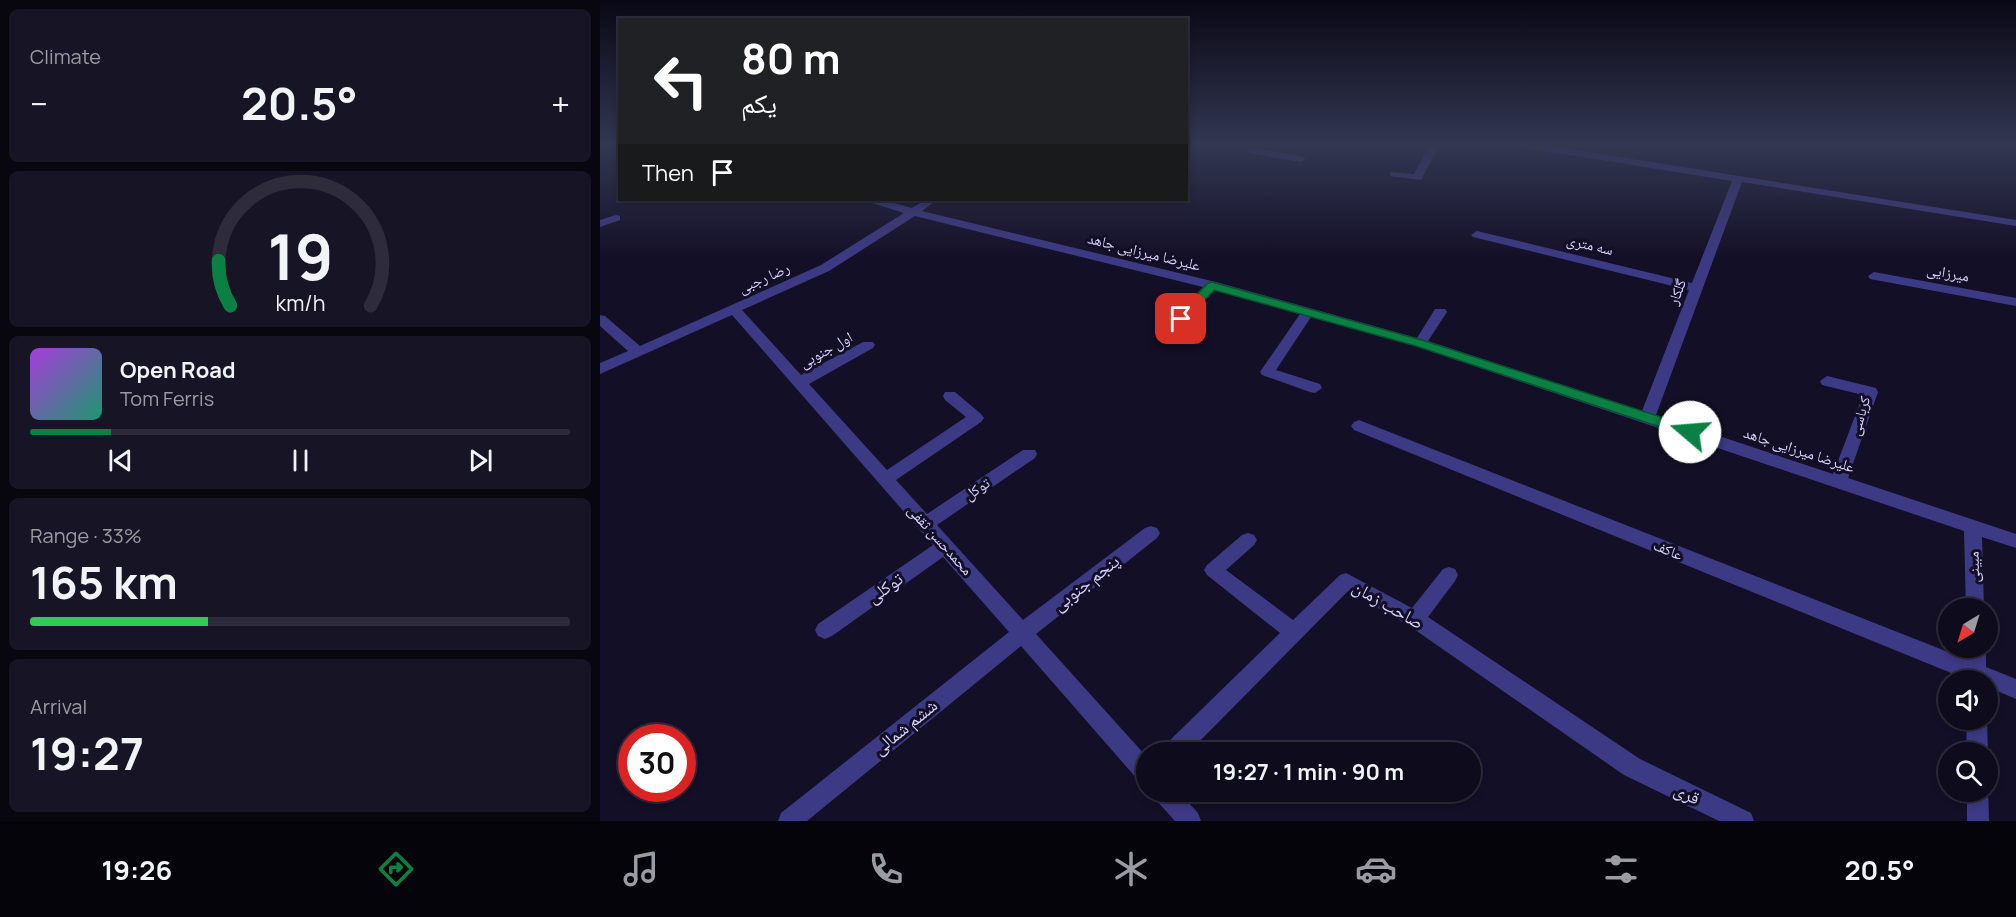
<!DOCTYPE html>
<meta charset="utf-8">
<style>
:root{--surface:#0e0b1c;--page:#171425;--text:#f1f3f6;--muted:#9b9ba3;--line:#2e2b3b;--accent:#0b8043}
body{margin:0;font-family:Manrope,"Noto Naskh Arabic",sans-serif;background:var(--page);color:var(--text);height:100vh;display:flex;flex-direction:column;font-size:22px;white-space:nowrap}
*{box-sizing:border-box;margin:0}
p{font-size:20px;color:var(--muted)}
.icon{flex:none;width:33px;height:33px;fill:none;stroke:currentColor;stroke-width:2;stroke-linecap:round;stroke-linejoin:round}
.map{position:relative;flex:1;overflow:hidden}
.details{display:flex;flex-direction:column;gap:9px;padding:9px;background:#08060f;width:600px}
.details>*{flex:none}
.guide{position:absolute;left:18px;top:18px;width:570px;height:183px;border-radius:0px;box-shadow:0 3px 9px #0003,0 0 0 2px var(--line);background:#202124;color:#fff;overflow:hidden}
.needle{width:39px;rotate:218deg}
.controls{position:absolute;left:1338px;top:598px;display:grid;gap:12px}
.controls a{display:grid;place-items:center;width:60px;height:60px;border-radius:50%;background:var(--surface);box-shadow:0 3px 9px #0003,0 0 0 2px var(--line);font-size:30px}
.speed{position:absolute;left:18px;top:724px;display:flex;gap:12px;font-size:30px;font-weight:700;text-align:center}
.speed>*{display:grid;place-content:center;width:78px;height:78px;border-radius:50%;background:var(--surface);box-shadow:0 3px 9px #0003,0 0 0 2px var(--line);line-height:1}
.speed .limit{border:9px solid #d22;background:#fff;color:#111}
.pin{position:absolute;display:grid;place-items:center;width:51px;height:51px;color:#fff;margin:-26px;border-radius:12px;box-shadow:0 3px 9px #0006}
.me{position:absolute;width:66px;margin:-33px;rotate:288deg;stroke-linejoin:round;filter:drop-shadow(0 0 4px #0008)}
.turn{display:flex;align-items:center;gap:21px;height:126px;padding:0 24px;font-size:27px}
.turn .icon{width:78px;height:78px;stroke-width:2.5}
.turn b{display:block;font-size:42px;line-height:51px}
.then{display:flex;align-items:center;height:57px;padding:0 24px;background:#0003;gap:12px;font-size:22px}
.big{font-size:45px;font-weight:700;line-height:1.1}
.details .widget{flex:1;display:flex;flex-direction:column;justify-content:center;gap:9px;min-width:0;padding:0 21px;border-radius:9px;background:var(--page)}
.details .dial{align-items:center;gap:0}
.dial svg{height:156px;overflow:visible;fill:none;stroke:var(--line);stroke-width:7;stroke-linecap:round;text-anchor:middle}
.dial text{fill:var(--text);stroke:none}
.song{display:flex;align-items:center;gap:18px}
.cover{width:72px;height:72px;border-radius:9px;background:linear-gradient(135deg,hsl(280 70% 55%),hsl(160 70% 35%))}
.played{height:6px;border-radius:3px;background:linear-gradient(90deg,var(--accent) 15%,var(--line) 15%)}
.keys{display:flex;justify-content:space-around;direction:ltr}
.heat{display:flex;justify-content:space-between;align-items:center;font-size:33px;direction:ltr}
.charge{height:9px;border-radius:4px;background:linear-gradient(90deg,#34c759 33%,var(--line) 0)}
.trip{position:absolute;left:536px;top:742px;width:345px;height:60px;border-radius:30px;background:var(--surface);box-shadow:0 3px 9px #0003,0 0 0 2px var(--line);font-weight:700;line-height:60px;text-align:center}
.tabs{display:flex;height:96px;justify-content:space-around;align-items:center;background:#06040b;color:var(--muted)}
.tabs .icon{width:42px;height:42px}
.tabs .active{color:var(--accent)}
.tabs b{font-size:27px;color:var(--text)}
main{display:flex;flex:1;min-height:0}
.map>svg:first-child{display:block}
.lines{fill:none;stroke-linecap:round;stroke-linejoin:round}
.street{fill:#3d3a85;fill-rule:evenodd}
.route{fill:#0b8043;stroke:#07532c;stroke-width:1.5}
.labels{text-anchor:middle;stroke-width:6;stroke-linejoin:round;paint-order:stroke}
.street-label{font-size:15px;fill:#d9d4ff;stroke:#130f26}
.near-street-label{font-size:18px;fill:#d9d4ff;stroke:#130f26}
</style>
<main>
<section class="details">
<div class="widget"><p>Climate</p>
<div class="heat"><a>−</a><b class="big">20.5°</b><a>+</a></div>
</div>
<div class="widget dial"><svg viewBox="0 0 100 80">
<path d="M14 69A42 42 0 1 1 86 69"/>
<path d="M14 69A42 42 0 0 1 8 46" stroke="#0b8043"/>
<text x="50" y="56" font-size="32" font-weight="700">19</text>
<text x="50" y="72" font-size="11">km/h</text>
</svg></div>
<div class="widget">
<div class="song"><i class="cover"></i><div><b>Open Road</b><p>Tom Ferris</p></div></div>
<div class="played"></div>
<div class="keys"><svg class="icon" aria-label="previous" viewBox="0 0 24 24"><path d="M18 5L8 12l10 7zM5 5v14"/></svg><svg class="icon" aria-label="pause" viewBox="0 0 24 24"><path d="M8 5v14M16 5v14"/></svg><svg class="icon" aria-label="next" viewBox="0 0 24 24"><path d="M6 5l10 7-10 7zM19 5v14"/></svg></div>
</div>
<div class="widget"><p>Range · 33%</p><b class="big">165 km</b><div class="charge"></div></div>
<div class="widget"><p>Arrival</p><b class="big">19:27</b></div>
</section>
<div class="map">
<svg width="1416" height="821" viewBox="0 0 1416 821">
<rect width="100%" height="100%" fill="#130f26"/>
<g class="lines">
<!-- street -->
<g class="street">
<polygon points="830,144 840,144 821,180 790,176 790,172 814,174"/>
<polygon points="916,144 938,144 1416,220 1416,226 1142,182 1056,415 1233,474 1263,395 1222,385 1220,381 1227,376 1276,388 1278,392 1248,478 1416,534 1416,548 1382,537 1384,609 1366,609 1364,531 815,346 711,317 676,370 720,384 722,388 715,393 710,392 662,375 660,372 700,314 615,290 570,338 560,338 558,335 560,332 603,287 315,216 229,271 142,310 201,375 263,342 273,342 275,345 273,348 209,384 287,470 366,417 345,400 343,396 345,392 355,392 381,414 384,418 381,422 296,480 327,514 423,450 435,450 437,454 435,458 337,525 423,620 545,528 551,526 557,528 560,533 557,538 436,634 546,756 546,783 538,780 421,646 207,821 178,821 181,813 409,632 343,557 232,636 225,639 218,636 215,630 218,624 333,545 132,315 0,374 0,363 28,351 0,326 0,315 5,316 40,346 221,265 304,213 269,202 268,200 283,200 312,208 325,200 337,200 322,211 616,282 817,338 835,309 845,309 847,312 828,341 1042,411 1089,290 873,237 871,235 877,231 1092,283 1132,181 921,147"/>
<polygon points="653,148 701,156 706,159 701,162 649,153 649,149"/>
<polygon points="16,215 20,216 20,220 0,227 0,220"/>
<polygon points="1274,272 1416,298 1416,306 1270,279 1268,276"/>
<polygon points="759,420 1366,659 1366,648 1386,648 1386,667 1416,679 1416,699 1388,687 1388,681 1366,681 1366,679 754,430 751,426 754,422"/>
<polygon points="648,533 654,535 657,540 654,545 626,570 693,620 740,575 746,573 812,608 843,569 849,567 855,569 858,575 855,581 828,617 1040,759 1151,813 1154,821 1119,821 1024,775 808,625 748,591 588,753 562,753 565,745 680,633 607,575 604,570 607,565 642,535"/>
<polygon points="1367,720 1387,720 1388,753 1388,754 1366,753"/>
<polygon points="1388,788 1389,821 1367,821 1367,792 1388,792"/>
<polygon points="553,792 579,792 598,813 601,821 575,821 556,800"/>
</g>
</g>
<!-- sky -->
<linearGradient id="sky" x2="0" y2="1"><stop stop-color="#0a0815"/><stop offset="0.56" stop-color="#333752"/><stop offset="1" stop-color="#333752" stop-opacity="0"/></linearGradient>
<rect width="1416" height="259" fill="url(#sky)"/>
<!-- route -->
<polygon class="route" points="612,282 825,341 1095,428 1097,432 1090,437 816,346 614,290 585,321 576,321 576,316 608,283"/>
<g class="labels">
<!-- street labels -->
<g class="street-label">
<text transform="translate(990 245) rotate(13)" y="5">سه متری</text>
<text transform="translate(544 252) rotate(14)" y="5">علیرضا میرزایی جاهد</text>
<text transform="translate(1348 273) rotate(10)" y="5">میرزایی</text>
<text transform="translate(164 278) rotate(-24)" y="5">رضا رجبی</text>
<text transform="translate(1077 292) rotate(-69)" y="5">گلکار</text>
<text transform="translate(226 350) rotate(-29)" y="5">اول جنوبی</text>
<text transform="translate(1260 416) rotate(-74)" y="5">کرباسی</text>
<text transform="translate(1199 450) rotate(18)" y="5">علیرضا میرزایی جاهد</text>
<text transform="translate(377 489) rotate(-34)" y="5">توکل</text>
<text transform="translate(340 540) rotate(48)" y="5">محمدحسن ثقفی</text>
<text transform="translate(1068 550) rotate(22)" y="5">عاکف</text>
<text transform="translate(1374 567) rotate(-91)" y="5">مبینی</text>
</g>
<!-- near-street labels -->
<g class="near-street-label">
<text transform="translate(486 583) rotate(-38)" y="6">پنجم جنوبی</text>
<text transform="translate(285 588) rotate(-35)" y="6">توکلی</text>
<text transform="translate(788 605) rotate(30)" y="6">صاحب زمان</text>
<text transform="translate(305 727) rotate(-39)" y="6">ششم شمالی</text>
<text transform="translate(1087 794) rotate(26)" y="6">قری</text>
</g>
</g>
</svg>
<div class="controls">
<a><svg class="needle" viewBox="-14 -14 28 28"><path d="M0-13l5 13h-10z" fill="#e53935"/><path d="M0 13l5-13h-10z" fill="#9b9ba3"/></svg></a>
<a><svg class="icon" aria-label="sound" viewBox="0 0 24 24"><path d="M4 9h4l5-4v14l-5-4H4zM17 9q2 3 0 6"/></svg></a>
<a><svg class="icon" aria-label="search" viewBox="0 0 24 24"><circle cx="10" cy="10" r="6"/><path d="M15 15l6 6"/></svg></a>
</div>
<div class="speed"><div class="limit">30</div></div>
<div class="pin" style="left:581px;top:319px;background:#d93025"><svg class="icon" aria-label="arrive" viewBox="0 0 24 24"><path d="M6 21V4h12l-3 4 3 4H6"/></svg></div>
<svg class="me" style="left:1090px;top:432px" viewBox="-20 -20 40 40"><circle r="19" fill="#fff"/><path d="M0-13L10 11 0 6-10 11z" fill="#0b8043"/></svg>
<div class="trip">19:27 · 1 min · 90 m</div>
<div class="guide">
<div class="turn"><svg class="icon" aria-label="left" viewBox="0 0 24 24"><path d="M17 20v-9H6M10 6l-5 5 5 5"/></svg><div><b>80 m</b>یکم</div></div>
<div class="then">Then<svg class="icon" aria-label="arrive" viewBox="0 0 24 24"><path d="M6 21V4h12l-3 4 3 4H6"/></svg></div>
</div>
</div>
</main>
<nav class="tabs">
<b>19:26</b>
<svg class="icon active" aria-label="directions" viewBox="0 0 24 24"><path d="M12 3l9 9-9 9-9-9zM9 14v-3h6M13 9l2 2-2 2"/></svg>
<svg class="icon" aria-label="music" viewBox="0 0 24 24"><path d="M9 18V5l10-2v13"/><circle cx="6" cy="18" r="3"/><circle cx="16" cy="16" r="3"/></svg>
<svg class="icon" aria-label="phone" viewBox="0 0 24 24"><path d="M5 4h4l2 5-3 2q2 4 5 5l2-3 5 2v4C11 20 4 13 5 4z"/></svg>
<svg class="icon" aria-label="climate" viewBox="0 0 24 24"><path d="M12 3v18M4 7l16 10M4 17L20 7"/></svg>
<svg class="icon" aria-label="car" viewBox="0 0 24 24"><path d="M5 17H2v-5l4-1 3-4h7l3 4 3 1v5h-3M9 17h6M6 11h13"/><circle cx="7" cy="17" r="2"/><circle cx="17" cy="17" r="2"/></svg>
<svg class="icon" aria-label="filters" viewBox="0 0 24 24"><path d="M4 7h16M4 17h16"/><circle cx="9" cy="7" r="2"/><circle cx="15" cy="17" r="2"/></svg>
<b>20.5°</b>
</nav>
